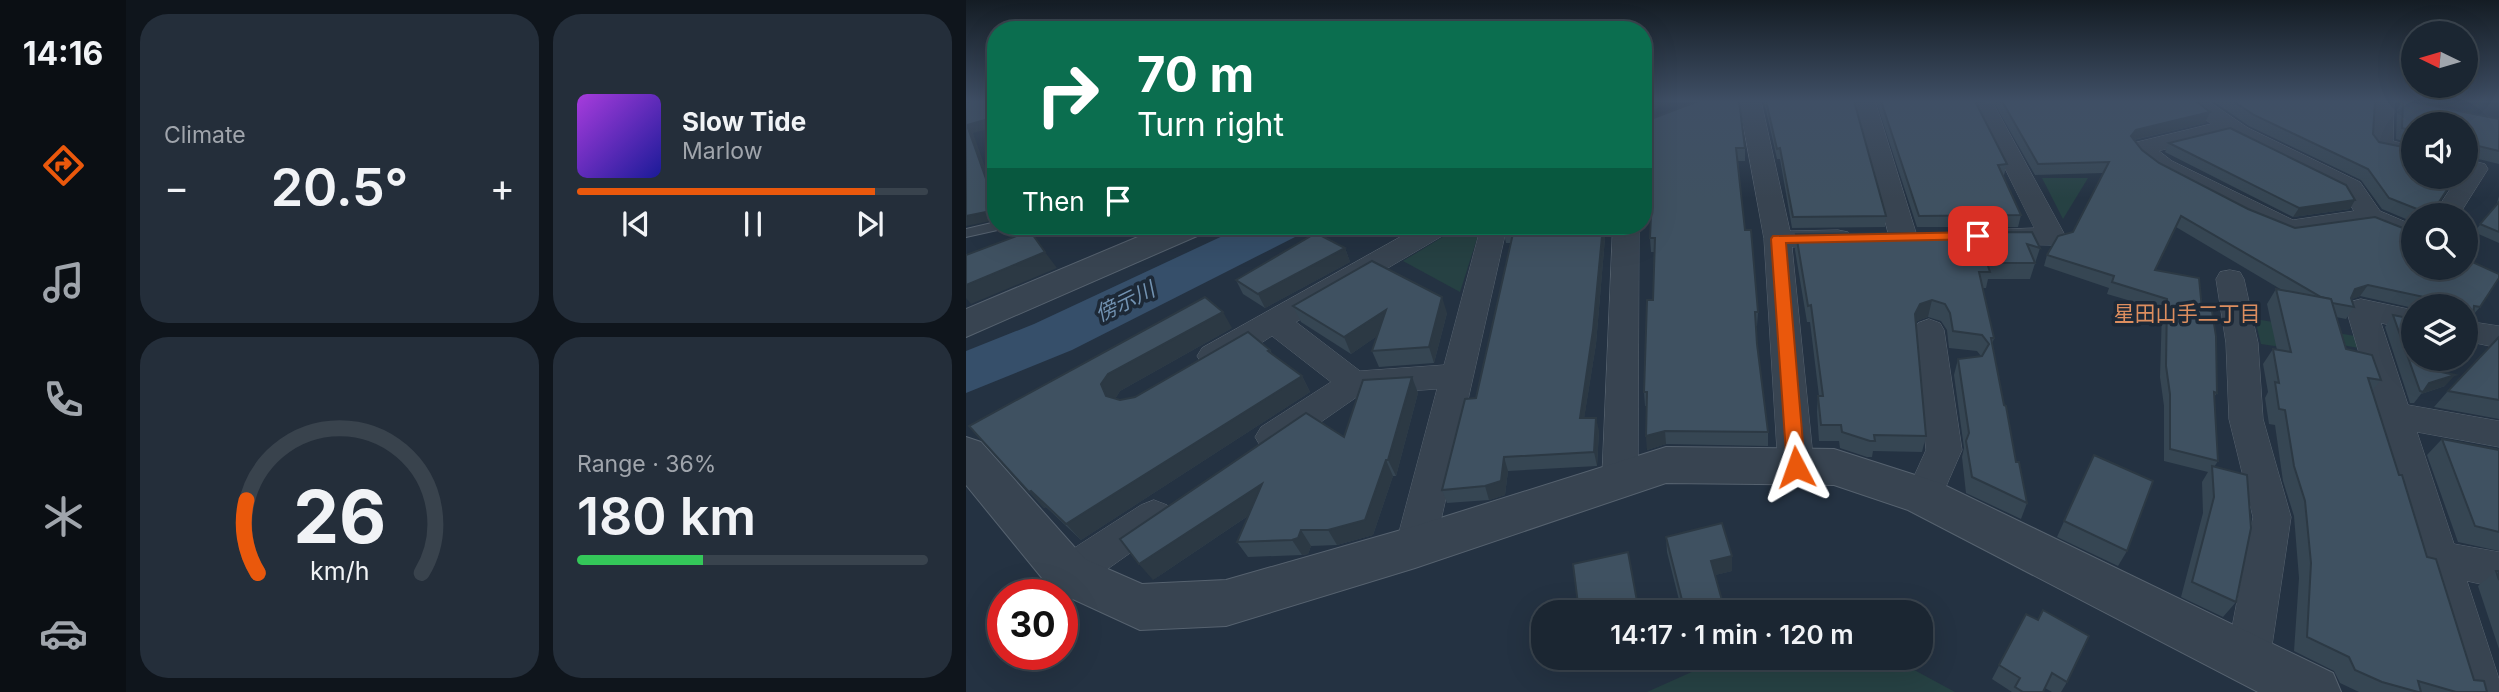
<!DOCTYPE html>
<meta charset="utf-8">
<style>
:root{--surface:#1b2632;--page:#242e3a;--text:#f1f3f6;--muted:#a0a5ac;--line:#39434d;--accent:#ea580c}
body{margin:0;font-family:Inter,"Noto Sans JP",sans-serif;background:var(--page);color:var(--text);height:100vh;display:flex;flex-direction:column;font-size:26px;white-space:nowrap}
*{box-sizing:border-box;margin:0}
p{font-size:23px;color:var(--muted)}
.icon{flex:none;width:38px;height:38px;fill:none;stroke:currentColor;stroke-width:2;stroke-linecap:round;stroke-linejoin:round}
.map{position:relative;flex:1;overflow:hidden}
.panel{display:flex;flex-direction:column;gap:14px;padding:14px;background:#0f151c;width:840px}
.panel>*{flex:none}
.top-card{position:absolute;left:21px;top:21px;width:665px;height:214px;border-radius:28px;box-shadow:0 7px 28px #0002,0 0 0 2px var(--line);background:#0b6e4f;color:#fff;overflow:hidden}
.needle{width:46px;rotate:275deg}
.tools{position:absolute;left:1435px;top:21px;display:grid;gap:14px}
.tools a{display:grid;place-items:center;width:77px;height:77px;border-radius:50%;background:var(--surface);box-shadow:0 7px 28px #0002,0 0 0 2px var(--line);font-size:35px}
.speed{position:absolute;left:21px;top:579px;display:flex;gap:14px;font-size:35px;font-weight:700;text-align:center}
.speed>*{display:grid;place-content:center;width:91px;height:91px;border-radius:50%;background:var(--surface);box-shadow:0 7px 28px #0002,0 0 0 2px var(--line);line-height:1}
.speed .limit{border:10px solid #d22;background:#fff;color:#111}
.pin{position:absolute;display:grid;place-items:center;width:60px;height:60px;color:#fff;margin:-30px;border-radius:14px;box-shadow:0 4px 10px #0006}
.me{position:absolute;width:77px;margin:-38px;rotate:356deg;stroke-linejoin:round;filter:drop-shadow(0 0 5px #0008)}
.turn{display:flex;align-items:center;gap:24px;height:147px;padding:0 35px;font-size:32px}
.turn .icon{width:91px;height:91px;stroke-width:2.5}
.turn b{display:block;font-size:49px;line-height:60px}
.then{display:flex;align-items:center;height:66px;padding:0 35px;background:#0003;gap:14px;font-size:26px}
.big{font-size:52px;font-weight:600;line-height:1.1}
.panel .widget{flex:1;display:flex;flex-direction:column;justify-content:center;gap:10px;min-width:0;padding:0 24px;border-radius:28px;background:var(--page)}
.panel .dial{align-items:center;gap:0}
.dial svg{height:182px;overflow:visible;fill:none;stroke:var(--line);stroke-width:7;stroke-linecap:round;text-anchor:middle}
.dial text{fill:var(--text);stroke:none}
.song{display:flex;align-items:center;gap:21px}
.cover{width:84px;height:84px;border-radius:10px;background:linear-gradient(135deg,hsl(280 70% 55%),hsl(240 70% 35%))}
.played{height:7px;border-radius:4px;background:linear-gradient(90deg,var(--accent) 85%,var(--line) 85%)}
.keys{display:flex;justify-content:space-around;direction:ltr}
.heat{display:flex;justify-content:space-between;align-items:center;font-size:38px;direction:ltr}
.charge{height:10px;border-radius:5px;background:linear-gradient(90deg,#34c759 36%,var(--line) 0)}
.panel .tiles{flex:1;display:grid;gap:14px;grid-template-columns:repeat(2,1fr)}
.trip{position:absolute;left:565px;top:600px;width:402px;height:70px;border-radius:28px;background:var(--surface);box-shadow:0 7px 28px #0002,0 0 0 2px var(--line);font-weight:600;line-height:70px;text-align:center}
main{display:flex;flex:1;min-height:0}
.menu{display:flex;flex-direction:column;width:126px;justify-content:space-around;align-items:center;background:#0b0f14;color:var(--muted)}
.menu .icon{width:49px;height:49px}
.menu .selected{color:var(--accent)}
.menu b{font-size:32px;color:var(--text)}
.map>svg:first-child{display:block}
.green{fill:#264143}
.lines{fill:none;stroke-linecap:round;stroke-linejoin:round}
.river{fill:#364f6a;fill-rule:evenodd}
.service-casing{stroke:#56626f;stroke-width:2}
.minor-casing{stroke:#56626f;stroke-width:1}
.tertiary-casing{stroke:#56626f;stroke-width:2}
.service{fill:#384451;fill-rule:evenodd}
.minor{fill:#384451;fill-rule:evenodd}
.tertiary{fill:#384451;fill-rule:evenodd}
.wall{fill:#364653}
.shaded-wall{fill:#2c3944}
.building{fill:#3f5161;stroke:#2c3944;stroke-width:2}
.route{fill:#ea580c;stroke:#983908;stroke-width:2}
.labels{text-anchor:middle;stroke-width:7;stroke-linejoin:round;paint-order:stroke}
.water-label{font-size:21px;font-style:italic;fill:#7292b1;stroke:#1d2937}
.neighbourhood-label{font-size:21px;fill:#dd8e5f;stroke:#1d2937}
</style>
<main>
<nav class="menu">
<b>14:16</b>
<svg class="icon selected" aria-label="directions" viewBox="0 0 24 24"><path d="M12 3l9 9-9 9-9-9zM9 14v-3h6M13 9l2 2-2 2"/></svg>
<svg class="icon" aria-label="music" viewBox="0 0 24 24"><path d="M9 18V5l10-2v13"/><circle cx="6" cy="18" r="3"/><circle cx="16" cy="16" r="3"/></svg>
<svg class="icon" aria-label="phone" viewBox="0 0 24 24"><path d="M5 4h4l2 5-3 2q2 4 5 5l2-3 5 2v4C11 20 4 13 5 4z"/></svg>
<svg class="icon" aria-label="climate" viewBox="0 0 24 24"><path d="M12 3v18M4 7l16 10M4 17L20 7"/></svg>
<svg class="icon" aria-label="car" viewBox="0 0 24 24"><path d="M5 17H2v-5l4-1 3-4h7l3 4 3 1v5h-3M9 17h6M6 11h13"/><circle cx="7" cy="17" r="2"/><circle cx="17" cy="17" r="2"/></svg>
</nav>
<section class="panel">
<div class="tiles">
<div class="widget"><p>Climate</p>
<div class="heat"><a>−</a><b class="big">20.5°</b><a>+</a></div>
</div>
<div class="widget">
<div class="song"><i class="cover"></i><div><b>Slow Tide</b><p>Marlow</p></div></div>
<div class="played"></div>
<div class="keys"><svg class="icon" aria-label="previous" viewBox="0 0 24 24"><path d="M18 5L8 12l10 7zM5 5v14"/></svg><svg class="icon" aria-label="pause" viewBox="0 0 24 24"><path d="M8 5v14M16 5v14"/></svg><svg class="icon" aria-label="next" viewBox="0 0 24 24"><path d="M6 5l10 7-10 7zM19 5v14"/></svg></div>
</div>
<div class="widget dial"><svg viewBox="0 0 100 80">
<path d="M14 69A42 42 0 1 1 86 69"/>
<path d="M14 69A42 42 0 0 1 9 37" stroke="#ea580c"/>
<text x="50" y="56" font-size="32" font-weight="700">26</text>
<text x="50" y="72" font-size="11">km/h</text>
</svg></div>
<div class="widget"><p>Range · 36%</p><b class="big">180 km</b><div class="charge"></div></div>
</div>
</section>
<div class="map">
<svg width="1533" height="692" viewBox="0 0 1533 692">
<rect width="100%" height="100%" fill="#243242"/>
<!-- green -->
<g class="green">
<polygon points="1076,178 1122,178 1097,219"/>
<polygon points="495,226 515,226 494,292 437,261"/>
<polygon points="1289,319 1389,336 1393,348 1341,339 1342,351 1295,344"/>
<polygon points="757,658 926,658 989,692 681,692"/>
</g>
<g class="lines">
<!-- river -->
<polygon class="river" points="278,226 338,226 331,236 106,350 0,393 0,351 68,324"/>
<!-- service casing -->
<g class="service-casing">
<polygon id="service" points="30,222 30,226 38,226 36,229 0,237 0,229"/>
</g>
<!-- minor casing -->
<g class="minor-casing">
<g id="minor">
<polygon points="773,101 795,101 824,231 872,230 882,232 886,238 882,244 826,247 848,467 843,477 830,481 817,477 812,467 798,239"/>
<polygon points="887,101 909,101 951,236 947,242 937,244 927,242 923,236"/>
<polygon points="1006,101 1027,103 1100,237 1096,243 1086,245 1025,244 1015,242 1011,236 1015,230 1068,228"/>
<path d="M 1216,101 L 1242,101 L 1282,128 L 1394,182 L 1414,211 L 1447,225 L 1447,243 L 1402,225 L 1323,237 L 1313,235 C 1278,217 1183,177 1163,148 L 1167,143 L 1245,124 ZM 1260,134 L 1376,192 L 1388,211 L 1327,220 L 1206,161 L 1193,151 Z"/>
<polygon points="1406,101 1428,101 1427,141 1447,146 1447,160 1407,150 1403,145"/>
<polygon points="1500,159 1519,164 1522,169 1493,215 1467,215 1492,177 1500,177"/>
<path d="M 454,226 L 486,226 L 483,232 L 330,322 L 394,371 L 478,365 L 515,226 L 541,226 L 469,547 L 463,559 L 449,564 L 435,559 L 429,547 L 471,389 L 395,394 L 319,447 L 307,451 L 295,447 L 289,437 L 295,427 L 365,382 L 306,336 C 286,348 260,371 236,364 L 231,356 L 236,348 Z"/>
<polygon points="647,226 673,226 672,479 667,489 654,494 641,489 636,479"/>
<polygon points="1264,270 1274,272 1278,279 1292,343 1297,419 1325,517 1304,659 1297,674 1282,680 1267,674 1260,659 1287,517 1263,419 1260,343 1250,279 1254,272"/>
<polygon points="1395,299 1447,310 1447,330 1415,323 1442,405 1533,421 1533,447 1451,432 1488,544 1533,552 1533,588 1501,581 1533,679 1533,692 1493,692 1380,309 1384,302"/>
<polygon points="963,319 974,323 978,330 996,450 971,507 958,511 945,507 939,496 960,450 948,330 952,323"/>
<polygon points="1500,321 1533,326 1533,348 1500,341"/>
<polygon points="188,500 201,505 207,516 201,527 116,587 102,592 88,587 82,574 88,561 175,505"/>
</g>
</g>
<!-- tertiary casing -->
<g class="tertiary-casing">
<g id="tertiary">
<polygon points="198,226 242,226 238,233 0,337 0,309"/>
<polygon points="0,437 15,442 119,559 176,584 260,580 449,526 700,447 868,449 974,483 1367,673 1375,692 1292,692 942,510 868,485 700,483 449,568 260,626 174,630 85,589 0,485"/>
</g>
</g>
<!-- service -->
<use href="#service" class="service"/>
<!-- minor -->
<use href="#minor" class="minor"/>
<!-- tertiary -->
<use href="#tertiary" class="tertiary"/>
</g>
<!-- wall -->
<g class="wall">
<polygon points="798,101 800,101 920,216 919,227 826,228 814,159 811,159"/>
<polygon points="910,101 1009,101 1041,164 1038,175 1037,175 1055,215 1052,227 951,227"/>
<polygon points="1027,101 1230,101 1244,112 1239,123 1168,140 1176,150 1193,163 1282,209 1514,307 1507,315 1500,306 1447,306 1447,308 1394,296 1386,299 1388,307 1380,319 1370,317 1380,349 1415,380 1406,391 1433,475 1461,557 1508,680 1521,692 1393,692 1374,683 1368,671 1328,651 1333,578 1328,516 1317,481 1309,425 1303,424 1299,398 1302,392 1297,364 1307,349 1311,350 1301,304 1310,289 1316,290 1210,227 1189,270 1236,309 1251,393 1248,397 1252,461 1248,467 1270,602 1257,617 1215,597 1237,513 1236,482 1242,472 1198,461 1198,406 1194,377 1196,310 1141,294 1143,288 1078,266 1081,255 1107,232 1137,173 1069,175"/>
<polygon points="1247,101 1409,101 1407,134 1413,142 1473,202 1471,215 1447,215 1447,222 1416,209 1395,180 1283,126"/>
<polygon points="1436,101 1443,101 1533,119 1533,164 1500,156 1500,124 1447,124 1447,144 1430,139 1431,110"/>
<polygon points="677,122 779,148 779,161 772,161 779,230 792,312 791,326 790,326 791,344 802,432 802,446 700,444 681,450 680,406 679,406 678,392 687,300 688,252 685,252 684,238 686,204 683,204 682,190 683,161 677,161"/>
<polygon points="1203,143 1384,209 1327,217 1199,152"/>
<polygon points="1533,196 1533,243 1508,232 1530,206"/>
<polygon points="640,226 630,344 618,418 633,431 631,466 542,471 539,495 523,500 481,503 476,490 510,398 545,243 540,243 537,229"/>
<polygon points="1066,232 1074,248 1064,279 1022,279 1020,288 1017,288 1028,338 1026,345 1050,462 1061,503 1055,519 1000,493 996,457 998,448 988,375 992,359 1015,356 1011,351 983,348 981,330 975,321 962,317 951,321 950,323 960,436 956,452 907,451 906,457 901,457 874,448 873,441 853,441 851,412 852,396 853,396 844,322 841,322 829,250 830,234"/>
<polygon points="379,248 384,262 299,308 277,294 270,280"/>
<polygon points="327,306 481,313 468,363 413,367 406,351 411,336 385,354 335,322"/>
<polygon points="1427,315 1471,371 1479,386 1455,394 1448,403 1444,403 1419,327"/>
<polygon points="266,328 154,391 149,399 154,400 169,397 304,350 306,354 336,376 344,392 115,540 80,507 78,508 3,426"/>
<polygon points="1533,337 1533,419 1468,407 1482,391"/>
<polygon points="446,377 452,393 430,476 427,476 407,535 371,545 345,546 342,554 336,555 282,557 271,542 282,516 187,580 378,437"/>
<polygon points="1476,439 1533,449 1533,551 1492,542 1461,455"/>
<polygon points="1128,455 1161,551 1152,566 1091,537"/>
<polygon points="700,537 766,556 766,571 749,575 760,612 716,612 701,552"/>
<polygon points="1530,571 1533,571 1533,649 1512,586"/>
<polygon points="1060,614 1101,682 1095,692 1086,692 1079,688 1077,692 1046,692 1026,679"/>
</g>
<!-- shaded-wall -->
<g class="shaded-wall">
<polygon points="677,101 709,101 677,114"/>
<polygon points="1244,112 1239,123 1166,140 1165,136 1170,130"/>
<polygon points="30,117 30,127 7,133 30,198 30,207 1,125"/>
<polygon points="1389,200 1384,209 1327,217 1333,208"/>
<polygon points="30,210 30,220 0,226 0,216"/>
<polygon points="637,226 640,226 630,344 616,432 614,418"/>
<polygon points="379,248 384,262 299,308 292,294"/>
<polygon points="79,252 91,268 5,304 0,298 0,285"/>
<polygon points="1402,285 1394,296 1382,301 1389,289"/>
<polygon points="476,297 481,313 468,363 463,347"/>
<polygon points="966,300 962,317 951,321 945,330 949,314 954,304"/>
<polygon points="420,310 426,326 385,354 378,337"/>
<polygon points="257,312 266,328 154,391 148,401 140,396 135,384 142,374"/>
<polygon points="1489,375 1479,386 1455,394 1463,383"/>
<polygon points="336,376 344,392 115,540 100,524"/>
<polygon points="446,377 452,393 430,476 422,460"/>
<polygon points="630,418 633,431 631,466 628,452"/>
<polygon points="699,431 700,444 681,450 680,436"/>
<polygon points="538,457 542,471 539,495 523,500 519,486"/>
<polygon points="420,460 427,476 407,535 371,545 362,530"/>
<polygon points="296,484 307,499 187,580 173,564"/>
<polygon points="65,491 80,507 78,508 63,492"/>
<polygon points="335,530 345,546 342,554 336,555 326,540"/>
<polygon points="766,556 766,571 745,576 745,561"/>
</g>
<!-- building -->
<g class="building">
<polygon points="5,101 30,101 30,117 1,125 30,207 30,210 0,216 0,103"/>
<polygon points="732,101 773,101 779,148 770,148 779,230 785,230 792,312 789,312 791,344 802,432 699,431 680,436 681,392 678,392 681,300 687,300 689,238 684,238 686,190 682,190 683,148 677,148 677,122"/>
<polygon points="800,101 888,101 920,216 827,217 814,148 811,149"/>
<polygon points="915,101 1009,101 1041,164 1032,165 1055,215 953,216"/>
<polygon points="1036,101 1230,101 1244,112 1170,130 1165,136 1176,150 1193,163 1282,209 1329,228 1409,217 1447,232 1447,268 1500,268 1500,259 1533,274 1533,278 1514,307 1508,306 1507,317 1500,328 1500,306 1458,306 1458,297 1402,285 1389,289 1385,298 1388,307 1366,303 1365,299 1355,297 1215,216 1189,270 1233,278 1236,309 1246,311 1250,336 1251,393 1248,392 1252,461 1204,449 1204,394 1200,366 1201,299 1146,282 1148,276 1081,255 1092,236 1107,232 1143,162 1072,164"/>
<polygon points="1267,101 1409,101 1407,134 1413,142 1447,149 1447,177 1486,177 1486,182 1473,202 1475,206 1471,215 1456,215 1456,211 1423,198 1402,169 1288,115"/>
<polygon points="1437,101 1443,101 1533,119 1533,151 1500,143 1500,124 1447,124 1447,131 1436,128"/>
<polygon points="1264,128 1380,185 1389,200 1333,208 1203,143"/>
<polygon points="1533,202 1533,232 1514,224"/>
<polygon points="538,226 637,226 627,330 614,418 630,418 628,452 538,457 535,481 519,486 476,490 499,399 510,398 548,229 537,229"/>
<polygon points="64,231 79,252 0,285 0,255"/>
<polygon points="1066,232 1074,248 1061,244 1069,263 1021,263 1024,272 1013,272 1028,338 1025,338 1038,405 1040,406 1050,462 1053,462 1061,503 1006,477 1000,441 1003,433 992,359 1016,356 1023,344 1016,335 987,331 984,313 979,304 966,300 954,304 949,314 960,436 908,435 909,441 904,441 876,432 875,425 855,425 852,396 857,396 845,305 842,306 830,234"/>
<polygon points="350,233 379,248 292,294 270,280"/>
<polygon points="406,261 476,297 463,347 406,351 420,310 378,337 327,306"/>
<polygon points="1310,289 1365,299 1380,349 1406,355 1415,380 1402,378 1433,475 1436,475 1461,557 1470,559 1508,680 1518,681 1521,692 1490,692 1452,681 1455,692 1452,692 1416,682 1389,670 1383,657 1341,637 1345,563 1339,501 1328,466 1319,410 1313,409 1309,382 1313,383 1307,349 1325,352"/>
<polygon points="239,297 257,312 142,374 135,384 140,396 154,400 169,397 282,332 304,350 302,351 336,376 100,524 65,491 63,492 3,426"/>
<polygon points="1427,315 1447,319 1447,359 1479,359 1471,371 1489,375 1463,383 1457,392 1454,391"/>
<polygon points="1533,337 1533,400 1482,391"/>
<polygon points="446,377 422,460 420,460 399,520 362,530 335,530 332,538 326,540 271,542 296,484 173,564 154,539 340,413 378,437 397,380"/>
<polygon points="1476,439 1533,450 1533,532 1509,526"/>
<polygon points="1128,455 1187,481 1161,551 1098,521"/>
<polygon points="1246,466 1281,475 1285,528 1270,602 1226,582 1248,497"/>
<polygon points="756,523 766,556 745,561 759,611 756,612 719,612 700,537"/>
<polygon points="662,552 673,612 613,612 607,564"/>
<polygon points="1530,571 1533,571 1533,580"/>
<polygon points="1077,610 1123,636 1101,682 1086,673 1077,692 1057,692 1049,687 1054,678 1033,665 1060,614 1072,620"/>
</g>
<!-- sky -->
<linearGradient id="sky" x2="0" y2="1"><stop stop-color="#141c24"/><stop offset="0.51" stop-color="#3f4f65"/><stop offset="1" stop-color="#3f4f65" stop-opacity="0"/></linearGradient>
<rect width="1533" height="198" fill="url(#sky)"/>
<!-- route -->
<polygon class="route" points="1012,232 1017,233 1017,239 820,243 839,467 836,472 830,474 823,472 821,467 805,239 807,236"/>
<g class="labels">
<!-- water labels -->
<g class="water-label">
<text transform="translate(159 302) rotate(-26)" y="7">傍示川</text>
</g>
<!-- neighbourhood labels -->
<g class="neighbourhood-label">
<text x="1221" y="321">星田山手二丁目</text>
</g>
</g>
</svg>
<div class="tools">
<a><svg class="needle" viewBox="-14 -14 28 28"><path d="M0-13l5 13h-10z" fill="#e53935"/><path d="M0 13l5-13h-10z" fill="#a0a5ac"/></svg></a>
<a><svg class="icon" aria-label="sound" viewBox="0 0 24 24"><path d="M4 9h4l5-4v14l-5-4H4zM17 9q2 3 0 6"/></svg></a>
<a><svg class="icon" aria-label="search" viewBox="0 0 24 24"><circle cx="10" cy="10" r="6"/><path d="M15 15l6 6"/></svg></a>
<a><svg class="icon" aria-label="layers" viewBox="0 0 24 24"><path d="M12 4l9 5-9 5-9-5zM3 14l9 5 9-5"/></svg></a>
</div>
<div class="speed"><div class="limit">30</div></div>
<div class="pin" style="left:1012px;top:236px;background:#d93025"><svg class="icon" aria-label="arrive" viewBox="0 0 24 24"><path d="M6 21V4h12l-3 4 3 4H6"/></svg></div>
<svg class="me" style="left:830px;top:467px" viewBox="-20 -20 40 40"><path d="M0-17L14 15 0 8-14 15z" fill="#ea580c" stroke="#fff" stroke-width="4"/></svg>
<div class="trip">14:17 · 1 min · 120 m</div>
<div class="top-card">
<div class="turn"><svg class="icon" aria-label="right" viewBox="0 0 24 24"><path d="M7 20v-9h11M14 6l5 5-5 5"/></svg><div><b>70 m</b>Turn right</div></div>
<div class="then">Then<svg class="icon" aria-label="arrive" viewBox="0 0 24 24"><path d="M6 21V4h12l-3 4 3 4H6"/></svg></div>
</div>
</div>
</main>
